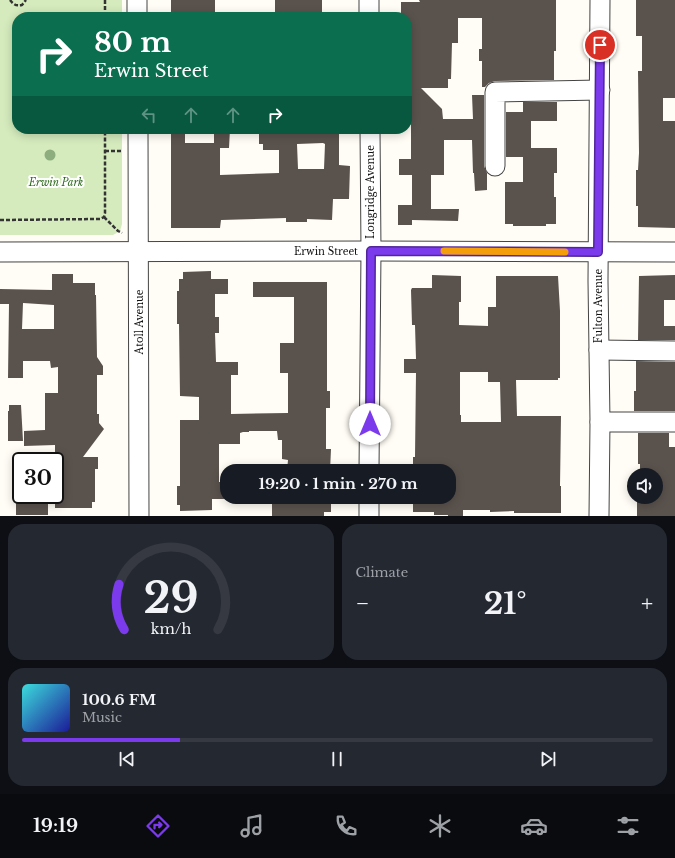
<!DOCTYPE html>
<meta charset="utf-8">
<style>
:root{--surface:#171b24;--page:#242831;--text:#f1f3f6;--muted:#9ea1a6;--line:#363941;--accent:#7c3aed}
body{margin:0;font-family:"Libre Baskerville",serif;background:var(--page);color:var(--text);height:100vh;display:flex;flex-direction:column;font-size:15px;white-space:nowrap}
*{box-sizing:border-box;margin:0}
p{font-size:13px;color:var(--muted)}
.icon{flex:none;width:22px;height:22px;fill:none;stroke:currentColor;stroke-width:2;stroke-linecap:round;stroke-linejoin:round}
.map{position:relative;height:516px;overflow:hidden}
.drawer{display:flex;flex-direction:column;gap:8px;padding:8px;background:#0d0f14;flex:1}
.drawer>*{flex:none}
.hud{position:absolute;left:12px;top:12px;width:400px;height:122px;border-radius:16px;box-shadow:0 2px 10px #0003;background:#0b6e4f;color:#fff;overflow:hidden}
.fabs{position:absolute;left:627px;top:468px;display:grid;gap:8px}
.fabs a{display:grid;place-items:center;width:36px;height:36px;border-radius:50%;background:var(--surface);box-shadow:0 2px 10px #0003;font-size:20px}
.speed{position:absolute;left:12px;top:452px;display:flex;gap:8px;font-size:20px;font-weight:700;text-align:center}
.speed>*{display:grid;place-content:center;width:52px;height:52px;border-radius:50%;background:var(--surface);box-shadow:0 2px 10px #0003;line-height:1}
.speed .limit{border:2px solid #111;border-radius:6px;background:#fff;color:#111}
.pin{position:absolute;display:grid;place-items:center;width:34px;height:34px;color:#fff;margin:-17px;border:2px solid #fff;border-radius:50%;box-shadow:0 1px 4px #0007}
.me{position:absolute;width:44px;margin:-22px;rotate:0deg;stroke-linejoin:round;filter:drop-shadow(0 0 3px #0008)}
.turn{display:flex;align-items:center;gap:14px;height:84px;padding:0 16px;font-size:18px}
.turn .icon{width:52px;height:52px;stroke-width:2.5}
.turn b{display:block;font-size:28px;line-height:34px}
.lanes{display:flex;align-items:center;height:38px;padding:0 16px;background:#0003;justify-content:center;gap:20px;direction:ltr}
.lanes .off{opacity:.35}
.big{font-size:30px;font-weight:700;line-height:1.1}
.drawer .widget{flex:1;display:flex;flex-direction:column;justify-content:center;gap:6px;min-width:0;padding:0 14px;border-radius:16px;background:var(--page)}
.drawer .dial{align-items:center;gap:0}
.dial svg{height:104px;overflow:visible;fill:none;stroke:var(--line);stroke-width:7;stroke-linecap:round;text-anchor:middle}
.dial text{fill:var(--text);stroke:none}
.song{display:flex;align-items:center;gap:12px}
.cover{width:48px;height:48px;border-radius:6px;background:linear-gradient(135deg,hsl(180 70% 55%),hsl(240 70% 35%))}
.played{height:4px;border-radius:2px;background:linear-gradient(90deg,var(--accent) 25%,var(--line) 25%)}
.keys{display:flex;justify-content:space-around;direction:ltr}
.heat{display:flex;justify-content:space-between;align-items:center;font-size:22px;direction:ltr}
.drawer .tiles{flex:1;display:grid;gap:8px;grid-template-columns:1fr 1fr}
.widget:last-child{grid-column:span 2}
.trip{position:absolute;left:220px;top:464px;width:236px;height:40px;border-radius:16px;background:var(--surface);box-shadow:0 2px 10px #0003;font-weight:700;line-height:40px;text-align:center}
.tabs{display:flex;height:64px;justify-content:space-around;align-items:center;background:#090b0e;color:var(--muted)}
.tabs .icon{width:28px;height:28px}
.tabs .on{color:var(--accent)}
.tabs b{font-size:18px;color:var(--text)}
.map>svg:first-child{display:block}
.green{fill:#d5ebbd}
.building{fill:#5a524d;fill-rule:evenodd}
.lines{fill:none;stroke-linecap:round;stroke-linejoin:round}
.minor-casing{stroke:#444;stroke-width:21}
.path{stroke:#333;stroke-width:2.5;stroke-dasharray:4 2;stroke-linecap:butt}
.minor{stroke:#fff;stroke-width:19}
.tree{fill:#8dad7f}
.route-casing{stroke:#51269a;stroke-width:10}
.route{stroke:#7c3aed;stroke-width:7}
.slow{stroke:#f59e0b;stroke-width:7}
.labels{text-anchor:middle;stroke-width:4;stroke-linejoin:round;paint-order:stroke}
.park-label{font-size:10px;font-style:italic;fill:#2f6b1f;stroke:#fff}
.street-label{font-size:10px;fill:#111;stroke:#fff}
</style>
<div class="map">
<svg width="675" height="516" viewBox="0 0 675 516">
<rect width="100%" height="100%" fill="#fffdf5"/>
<!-- green -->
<polygon class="green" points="0,0 122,0 122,17 17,17 17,129 122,129 122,224 120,231 113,235 0,235"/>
<!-- building -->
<g class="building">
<rect x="171" y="0" width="44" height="17"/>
<rect x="275" y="0" width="47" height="17"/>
<polygon points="419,0 556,0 556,51 554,51 554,80 495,81 489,83 485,87 482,87 482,61 479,61 479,49 482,49 482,18 458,18 458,43 452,43 451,79 448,79 448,88 421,88 442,109 443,119 473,119 472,95 484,95 484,166 487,173 487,190 475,191 474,173 473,173 472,140 444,140 444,175 431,175 431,209 459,209 458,221 412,220 412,225 398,225 398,205 412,205 412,175 399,175 399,159 411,159 411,125 407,121 407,17 401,17 401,2 420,2"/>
<polygon points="636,0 675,0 675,98 663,98 663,121 675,121 675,228 638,227 638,206 636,206 636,170 638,170 639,153 638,71 642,71 642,36 636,36"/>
<polygon points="523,102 557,102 557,121 531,121 531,148 557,148 557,173 554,173 554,197 556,197 556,224 546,224 546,226 513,226 513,224 505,224 505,182 523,182 523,157 506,157 506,112 523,112"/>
<path d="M 171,129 L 185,129 L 185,143 L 214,143 L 214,129 L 230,129 L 229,148 L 220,148 L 220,175 L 279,173 L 279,150 L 263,150 L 263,144 L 259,144 L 259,129 L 339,129 L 339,165 L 350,166 L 349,199 L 333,199 L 332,220 L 307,219 L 307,222 L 286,222 L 286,218 L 221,220 L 220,228 L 171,228 ZM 323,143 L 325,144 L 324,169 L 298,169 L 297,144 Z"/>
<polygon points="211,271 211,279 228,279 228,294 215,294 215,317 219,317 219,333 215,333 216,362 238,362 238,375 231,375 231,414 288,413 288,373 280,373 280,343 294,343 294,297 253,297 253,282 327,282 327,391 330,391 330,408 326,408 326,449 331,449 330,471 287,471 288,460 282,459 282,440 278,440 277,431 249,431 249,432 243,432 240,433 240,444 219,444 219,482 227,482 227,499 212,499 212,510 180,511 180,505 177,505 177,486 180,486 180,420 199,420 199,397 180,396 179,324 177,324 177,291 179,291 179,279 183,279 183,272"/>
<path d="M 52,274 L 73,274 L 73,283 L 95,283 L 95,295 L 96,295 L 97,357 L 103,366 L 103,375 L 97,375 L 97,414 L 99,414 L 99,423 L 104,429 L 83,457 L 98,457 L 98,469 L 95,469 L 95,502 L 92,502 L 92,508 L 55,508 L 55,445 L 24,446 L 24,431 L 45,430 L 45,393 L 58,393 L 58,367 L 51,368 L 50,361 L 23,361 L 23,378 L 8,378 L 9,304 L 0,304 L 0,289 L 52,290 ZM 23,303 L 54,305 L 54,329 L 22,329 Z"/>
<path d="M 432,275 L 461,276 L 461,302 L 459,302 L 459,325 L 488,326 L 488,307 L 496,307 L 496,276 L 558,276 L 560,311 L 560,378 L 558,378 L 558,380 L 516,380 L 517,416 L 561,416 L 560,486 L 561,486 L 561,513 L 514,513 L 514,511 L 490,512 L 490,510 L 463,510 L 463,516 L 448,516 L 448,515 L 434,515 L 434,512 L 413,512 L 413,497 L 449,497 L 449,471 L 413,471 L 413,457 L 415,457 L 416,373 L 404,373 L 404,359 L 416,359 L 415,325 L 412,325 L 411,290 L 412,288 L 432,288 ZM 460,372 L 488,372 L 488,382 L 500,382 L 501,422 L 461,422 L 461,415 L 460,415 Z"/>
<polygon points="675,275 675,300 664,300 664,326 675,326 675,340 638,340 639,276"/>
<polygon points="636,361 675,362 675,411 634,411 634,391 636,391"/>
<polygon points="9,405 21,405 23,441 8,441 8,411 9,411"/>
<polygon points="638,433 669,433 669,447 675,447 675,516 637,516 637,497 656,497 656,475 640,475 640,464 638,464"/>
<polygon points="272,497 331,497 331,512 324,512 324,516 272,516"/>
<rect x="16" y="500" width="32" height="15"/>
</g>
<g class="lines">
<!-- minor casing -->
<g class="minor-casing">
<g id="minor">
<polyline points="137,0 137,17"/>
<polyline points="369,0 369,17"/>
<polyline points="138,129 139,516"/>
<polyline points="495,166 495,92 600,90"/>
<polyline points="0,252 371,251 675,252"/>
<polyline points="599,350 675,351"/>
<polyline points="600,422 675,422"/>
<polyline points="369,471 371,251 370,129"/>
<polyline points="369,516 369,497"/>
<polyline points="599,516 600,422 598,281 600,0"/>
</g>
</g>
<!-- path -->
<g class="path">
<path d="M 10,0 C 14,5 16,6 22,5 L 26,0"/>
<polyline points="105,0 105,17"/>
<polyline points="105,151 122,151"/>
<polyline points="104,217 118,231 122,233"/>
<polyline points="0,220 100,219 104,217 105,213 105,129"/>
</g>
<!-- minor -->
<use href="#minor" class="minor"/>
</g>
<!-- trees -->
<circle class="tree" cx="50" cy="155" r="5.5"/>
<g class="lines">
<!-- route casing -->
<g class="route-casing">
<polyline id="route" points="370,424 371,251 598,252 600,45"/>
</g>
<!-- route -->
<use href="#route" class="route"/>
<!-- slow -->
<polyline class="slow" points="444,251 565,252"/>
</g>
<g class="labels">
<!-- park labels -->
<g class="park-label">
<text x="56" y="186">Erwin Park</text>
</g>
<!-- street labels -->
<g class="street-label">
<text transform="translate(370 192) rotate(-90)" y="4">Longridge Avenue</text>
<text x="326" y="255">Erwin Street</text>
<text transform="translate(598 306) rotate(-90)" y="4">Fulton Avenue</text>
<text transform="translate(139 322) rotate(-90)" y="4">Atoll Avenue</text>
</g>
</g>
</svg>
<div class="fabs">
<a><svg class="icon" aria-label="sound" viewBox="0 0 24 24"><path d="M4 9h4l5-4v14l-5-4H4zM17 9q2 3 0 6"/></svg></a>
</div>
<div class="speed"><div class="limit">30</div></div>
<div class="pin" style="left:600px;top:45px;background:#d93025"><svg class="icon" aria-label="arrive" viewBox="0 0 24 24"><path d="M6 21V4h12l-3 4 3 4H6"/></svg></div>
<svg class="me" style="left:370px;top:424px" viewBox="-20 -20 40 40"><circle r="19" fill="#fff"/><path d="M0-13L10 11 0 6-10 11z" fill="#7c3aed"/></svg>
<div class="trip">19:20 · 1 min · 270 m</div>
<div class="hud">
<div class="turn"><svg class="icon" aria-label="right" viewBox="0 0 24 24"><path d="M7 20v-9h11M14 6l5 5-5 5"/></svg><div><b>80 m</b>Erwin Street</div></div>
<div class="lanes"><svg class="icon off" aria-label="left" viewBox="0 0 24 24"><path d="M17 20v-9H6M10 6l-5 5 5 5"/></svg><svg class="icon off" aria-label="ahead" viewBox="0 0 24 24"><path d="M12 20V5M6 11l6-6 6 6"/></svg><svg class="icon off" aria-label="ahead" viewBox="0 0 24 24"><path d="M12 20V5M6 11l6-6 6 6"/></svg><svg class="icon" aria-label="right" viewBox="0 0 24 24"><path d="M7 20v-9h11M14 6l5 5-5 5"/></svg></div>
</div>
</div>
<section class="drawer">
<div class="tiles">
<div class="widget dial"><svg viewBox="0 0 100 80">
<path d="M14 69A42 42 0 1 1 86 69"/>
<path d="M14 69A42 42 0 0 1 10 34" stroke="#7c3aed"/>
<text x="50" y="56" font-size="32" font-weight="700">29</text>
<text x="50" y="72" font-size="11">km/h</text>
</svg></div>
<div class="widget"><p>Climate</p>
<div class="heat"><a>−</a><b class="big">21°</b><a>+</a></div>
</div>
<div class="widget">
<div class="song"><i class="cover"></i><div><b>100.6 FM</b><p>Music</p></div></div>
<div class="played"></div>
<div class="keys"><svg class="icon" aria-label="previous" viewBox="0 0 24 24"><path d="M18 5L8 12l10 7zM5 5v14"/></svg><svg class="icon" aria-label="pause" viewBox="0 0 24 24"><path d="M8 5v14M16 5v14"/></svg><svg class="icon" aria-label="next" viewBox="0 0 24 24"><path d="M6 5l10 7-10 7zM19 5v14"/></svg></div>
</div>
</div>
</section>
<nav class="tabs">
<b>19:19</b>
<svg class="icon on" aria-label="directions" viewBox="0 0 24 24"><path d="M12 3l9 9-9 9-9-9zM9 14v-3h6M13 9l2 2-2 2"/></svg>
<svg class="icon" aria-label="music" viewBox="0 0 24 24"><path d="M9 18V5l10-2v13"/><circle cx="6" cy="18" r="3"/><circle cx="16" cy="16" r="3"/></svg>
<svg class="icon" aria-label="phone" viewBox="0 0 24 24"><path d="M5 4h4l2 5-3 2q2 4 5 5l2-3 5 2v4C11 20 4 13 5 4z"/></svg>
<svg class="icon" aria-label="climate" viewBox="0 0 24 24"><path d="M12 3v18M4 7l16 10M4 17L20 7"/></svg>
<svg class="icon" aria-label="car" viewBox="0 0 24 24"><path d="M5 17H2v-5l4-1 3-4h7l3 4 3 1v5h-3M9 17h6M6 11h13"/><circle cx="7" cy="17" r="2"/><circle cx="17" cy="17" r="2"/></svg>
<svg class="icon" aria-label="filters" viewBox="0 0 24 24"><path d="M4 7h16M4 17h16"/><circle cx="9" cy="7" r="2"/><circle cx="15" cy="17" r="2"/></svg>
</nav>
